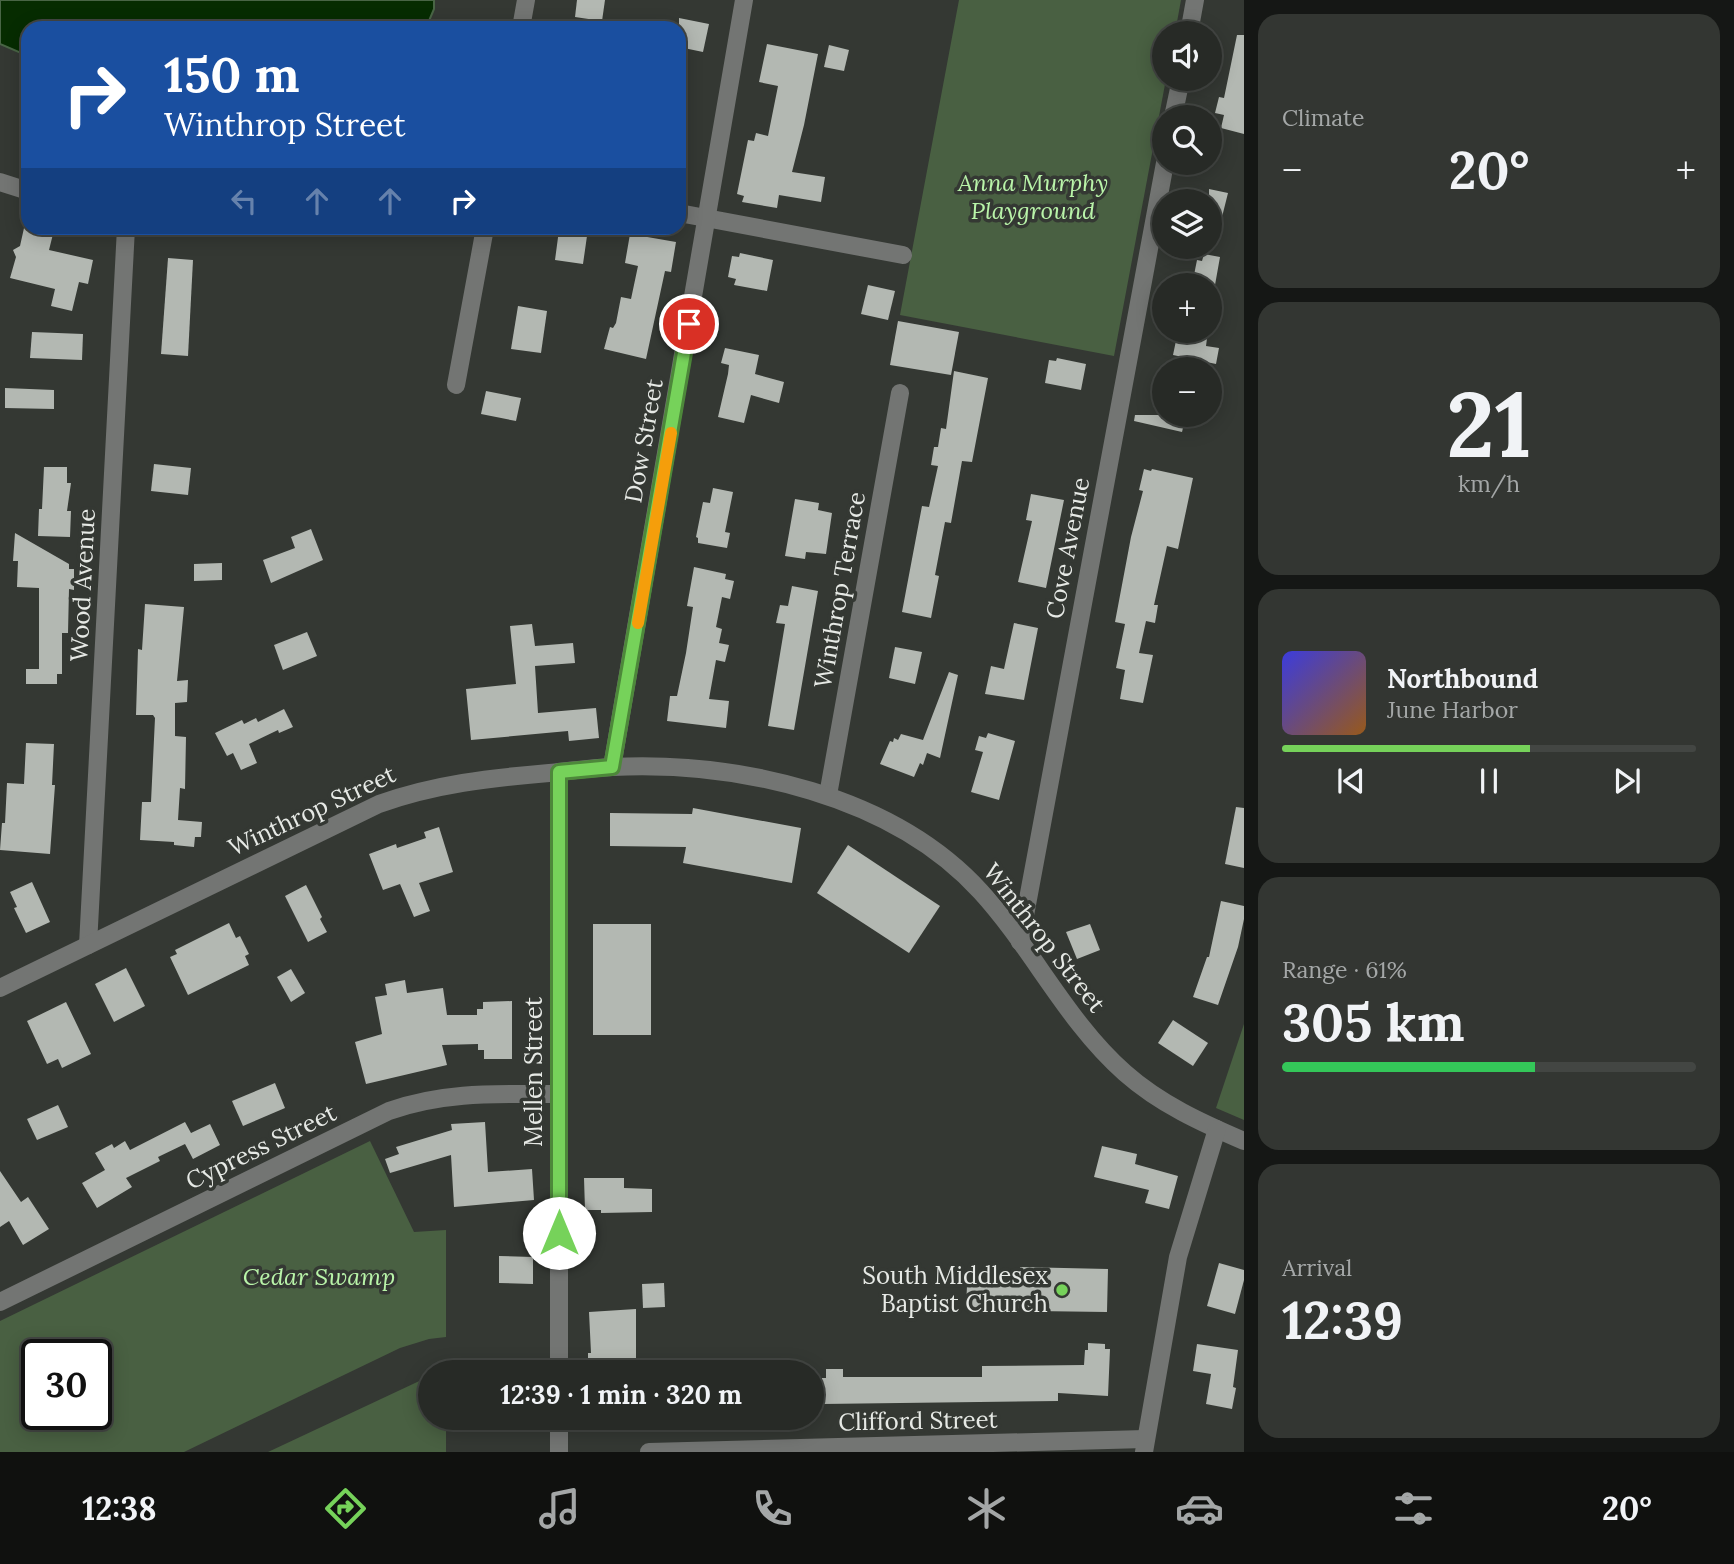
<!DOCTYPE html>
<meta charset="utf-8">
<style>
:root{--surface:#272a26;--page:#333632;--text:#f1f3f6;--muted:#a4a7a7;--line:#434643;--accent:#76d25a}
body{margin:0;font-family:Lora,serif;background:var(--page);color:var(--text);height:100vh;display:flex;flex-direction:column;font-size:26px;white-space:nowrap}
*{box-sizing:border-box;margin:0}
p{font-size:23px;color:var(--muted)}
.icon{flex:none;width:38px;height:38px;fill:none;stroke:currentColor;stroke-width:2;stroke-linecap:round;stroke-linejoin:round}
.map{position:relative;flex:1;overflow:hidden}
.side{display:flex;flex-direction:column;gap:14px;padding:14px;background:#151715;width:490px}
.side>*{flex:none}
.hud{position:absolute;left:21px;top:21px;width:665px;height:214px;border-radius:21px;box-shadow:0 4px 18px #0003,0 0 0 2px var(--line);background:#1a4fa0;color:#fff;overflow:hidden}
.controls{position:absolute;left:1152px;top:21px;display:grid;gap:14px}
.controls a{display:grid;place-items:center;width:70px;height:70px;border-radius:50%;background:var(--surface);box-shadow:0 4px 18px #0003,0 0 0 2px var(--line);font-size:35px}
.speed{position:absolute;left:21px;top:1339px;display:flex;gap:14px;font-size:35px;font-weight:700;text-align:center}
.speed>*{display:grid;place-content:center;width:91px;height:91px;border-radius:50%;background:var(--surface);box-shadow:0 4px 18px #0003,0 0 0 2px var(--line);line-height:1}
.speed .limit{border:4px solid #111;border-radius:10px;background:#fff;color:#111}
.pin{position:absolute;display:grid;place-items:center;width:60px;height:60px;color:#fff;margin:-30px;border:4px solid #fff;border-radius:50%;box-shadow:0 2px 7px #0007}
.me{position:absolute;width:77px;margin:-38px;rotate:0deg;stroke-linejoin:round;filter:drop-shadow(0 0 5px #0008)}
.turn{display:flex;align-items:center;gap:24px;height:147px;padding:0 28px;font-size:32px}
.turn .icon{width:91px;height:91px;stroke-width:2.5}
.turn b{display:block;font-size:49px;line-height:60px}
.lanes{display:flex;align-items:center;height:66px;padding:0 28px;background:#0003;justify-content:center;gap:35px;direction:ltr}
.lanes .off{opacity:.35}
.big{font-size:52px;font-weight:700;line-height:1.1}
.side .card{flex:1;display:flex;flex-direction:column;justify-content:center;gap:10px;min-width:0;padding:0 24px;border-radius:21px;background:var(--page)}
.side .dial{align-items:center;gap:0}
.dial b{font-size:91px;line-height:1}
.song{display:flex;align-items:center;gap:21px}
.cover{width:84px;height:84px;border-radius:10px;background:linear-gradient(135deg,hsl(240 70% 55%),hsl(30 70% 35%))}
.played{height:7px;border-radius:4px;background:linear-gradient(90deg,var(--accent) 60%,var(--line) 60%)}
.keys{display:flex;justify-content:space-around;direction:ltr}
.heat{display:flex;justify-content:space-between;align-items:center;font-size:38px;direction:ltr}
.charge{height:10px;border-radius:5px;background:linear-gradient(90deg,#34c759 61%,var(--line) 0)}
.trip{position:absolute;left:418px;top:1360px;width:406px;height:70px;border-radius:35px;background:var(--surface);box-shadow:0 4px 18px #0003,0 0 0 2px var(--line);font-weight:700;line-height:70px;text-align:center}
.tabs{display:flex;height:112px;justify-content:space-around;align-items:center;background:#10110f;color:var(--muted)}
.tabs .icon{width:49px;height:49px}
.tabs .current{color:var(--accent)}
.tabs b{font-size:32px;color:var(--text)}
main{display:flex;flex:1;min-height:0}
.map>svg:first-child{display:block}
.green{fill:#496042;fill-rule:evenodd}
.water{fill:#062c00;stroke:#496545;stroke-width:2}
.building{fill:#b3b8b2}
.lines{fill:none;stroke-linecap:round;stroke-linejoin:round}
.minor{stroke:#737573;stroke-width:18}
.route-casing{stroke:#4d883a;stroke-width:18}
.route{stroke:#76d25a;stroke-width:12}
.slow{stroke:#f59e0b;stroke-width:12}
.poi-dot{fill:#76d25a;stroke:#343833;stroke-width:2.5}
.labels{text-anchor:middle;stroke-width:7;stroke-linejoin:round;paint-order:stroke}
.park-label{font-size:24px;font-style:italic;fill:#b9f4a9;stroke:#343833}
.street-label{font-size:24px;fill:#e6e9e5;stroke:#343833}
.poi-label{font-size:24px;fill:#e6e9e5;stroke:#343833;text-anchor:end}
</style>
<main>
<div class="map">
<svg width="1244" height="1452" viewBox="0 0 1244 1452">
<rect width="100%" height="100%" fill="#343833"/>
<!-- green -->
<g class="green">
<polygon points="959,0 1181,0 1175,33 1164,33 1164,79 1166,79 1114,356 900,315"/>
<polygon points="1244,1024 1244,1120 1216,1108"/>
<path d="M 370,1141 L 414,1232 L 446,1230 L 446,1337 L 429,1339 L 400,1348 L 184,1452 L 0,1452 L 0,1321 ZM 37,1354 L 96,1354 L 96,1414 L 37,1414 Z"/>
<polygon points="430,1376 430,1418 446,1418 446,1452 268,1452"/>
</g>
<!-- water -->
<polygon class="water" points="0,0 434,0 434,9 426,28 28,28 28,56 0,44"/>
<!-- building -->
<g class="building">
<polygon points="577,0 605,0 602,21 575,17"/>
<polygon points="679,18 709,24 703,52 679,47"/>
<polygon points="1237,35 1244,35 1244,134 1221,128 1224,115 1215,113 1219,97 1224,98"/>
<polygon points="767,44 818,54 804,125 792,172 825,177 821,202 779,195 777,208 742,202 744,196 737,194 748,140 754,141 756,133 768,136 778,86 759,82"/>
<polygon points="829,45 849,50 844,71 824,67"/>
<polygon points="1209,189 1228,193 1215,245 1209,244"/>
<polygon points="24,228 54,230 49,250 93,260 88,284 79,282 72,311 51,306 55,289 10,278 16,257 13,250 20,246"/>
<polygon points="564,228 584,228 583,236 587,236 583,264 555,260 559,230 563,231"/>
<polygon points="630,234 676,242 671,272 665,271 646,359 604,349 610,327 613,328 616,323 621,297 631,299 638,266 625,263"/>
<polygon points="740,253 773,260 767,291 734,285 736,279 728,277 732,256 739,257"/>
<polygon points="1204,254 1220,257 1215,285 1192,285 1197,260 1202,261"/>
<polygon points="168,258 193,260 188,356 161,354"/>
<polygon points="868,285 895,291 888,320 861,314"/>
<polygon points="518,306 547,311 541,353 511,349"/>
<polygon points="898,321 959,332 951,375 890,365"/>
<polygon points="1178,331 1208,331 1206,346 1219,348 1216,364 1173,355"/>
<polygon points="32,332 83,334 82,360 30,358"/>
<polygon points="725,348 759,355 755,374 784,382 779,403 751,395 744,423 718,417 728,374 729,365 721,363"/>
<polygon points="1057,358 1086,364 1081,390 1045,383 1049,360 1056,361"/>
<polygon points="954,371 988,378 972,462 962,461 951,523 945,522 935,575 939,576 931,618 902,612 922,506 929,507 938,466 931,465 934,447 938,447 941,428 946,429"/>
<polygon points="5,388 54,390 54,409 5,408"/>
<polygon points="486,391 521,398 516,421 481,414"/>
<polygon points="1135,415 1186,415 1182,432 1134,421"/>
<polygon points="154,464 191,468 188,495 151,491"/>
<polygon points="44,467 67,467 67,483 71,483 67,511 71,511 70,537 38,536 39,509 42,509"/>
<polygon points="1144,469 1151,471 1152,469 1193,478 1178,549 1167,546 1154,605 1158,605 1155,623 1146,621 1139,653 1153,655 1143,703 1120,699 1125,670 1116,668 1125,624 1115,622 1131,537 1143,491 1139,490"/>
<polygon points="713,488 733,492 725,532 730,533 727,548 698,543 698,538 696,537 703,502 710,503"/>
<polygon points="1031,494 1064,500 1046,588 1018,582 1032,521 1026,520"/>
<polygon points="795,499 819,503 818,510 832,513 826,554 806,552 805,559 785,556"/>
<polygon points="311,529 323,560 271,583 263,560 295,548 291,537"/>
<polygon points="15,533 69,564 69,569 74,569 74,590 69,589 68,633 62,633 62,674 57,674 57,684 26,684 26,669 39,669 39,588 17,587 18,561 13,561"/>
<polygon points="222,563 222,580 194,581 194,564"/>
<polygon points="694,567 726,574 725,579 734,581 730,599 722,597 716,627 722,629 719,643 729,645 725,662 716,660 709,699 729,701 726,728 667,721 670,696 677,696 686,653 693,607 687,606"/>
<polygon points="792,586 818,591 794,730 768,726 785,624 776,623 780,605 788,606"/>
<polygon points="145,604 184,607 177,681 188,680 187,702 175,703 175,736 186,737 185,789 180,788 178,820 202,822 201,837 195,837 194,847 174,845 174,842 140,840 142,802 151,802 155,718 153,715 136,715 138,649 142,650"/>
<polygon points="1014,623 1038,628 1024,700 985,694 991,666 1004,669"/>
<polygon points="532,624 535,646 573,643 575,663 535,666 538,713 596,708 599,738 569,741 568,731 471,740 466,689 516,684 510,626"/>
<polygon points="307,632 317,656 283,670 274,645"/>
<polygon points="895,647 922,652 915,684 889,678"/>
<polygon points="949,672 958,675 940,758 927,753 923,765 920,763 914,777 880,764 890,741 893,742 894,738 898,740 901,734 923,740"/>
<polygon points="284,709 293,727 279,733 278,730 249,744 257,763 241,770 233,753 227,756 215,733 242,720 244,724 256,718 258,722"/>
<polygon points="988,733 1015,741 999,800 971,792 983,752 975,750 979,736 986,738"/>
<polygon points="26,743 54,744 52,785 55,785 50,854 0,850 2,823 5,823 7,783 24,784"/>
<polygon points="1236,807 1244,808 1244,868 1225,864"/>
<polygon points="693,808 801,828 792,883 683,863 686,847 610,846 610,813 692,814"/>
<polygon points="439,827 453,872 419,883 430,911 414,917 400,884 383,890 369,854 396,844 397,848 426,838 424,832"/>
<polygon points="848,845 940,906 909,953 817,893"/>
<polygon points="32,882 50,922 26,933 14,908 17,907 10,892"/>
<polygon points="306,885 322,917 320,919 327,932 308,942 285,896"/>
<polygon points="1221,901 1244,906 1244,919 1238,947 1218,1005 1193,997 1207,957 1209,957"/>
<polygon points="229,923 236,938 240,936 249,954 245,956 249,965 188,995 170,957 177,954 175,950"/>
<rect x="593" y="924" width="58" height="111"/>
<polygon points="1090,924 1100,950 1077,959 1066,932"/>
<polygon points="126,968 145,1006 114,1022 95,984"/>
<polygon points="291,969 305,993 291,1002 277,977"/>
<polygon points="405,980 407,993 443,988 447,1015 477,1015 477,1009 483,1009 483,1002 512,1001 512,1059 484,1059 484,1050 478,1050 478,1044 442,1045 447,1065 366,1084 355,1042 382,1034 375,997 387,995 385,984"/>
<polygon points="66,1002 91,1054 62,1068 58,1059 47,1064 27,1021"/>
<polygon points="1173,1020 1208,1043 1193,1066 1158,1043"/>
<polygon points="275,1083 285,1108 243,1126 232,1101"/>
<polygon points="58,1105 68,1127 37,1140 27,1119"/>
<polygon points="185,1122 191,1133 210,1124 220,1145 193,1159 185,1144 158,1157 160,1161 126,1178 132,1187 97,1208 82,1183 105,1170 95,1153 112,1144 114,1148 125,1141 130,1150"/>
<polygon points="485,1122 488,1172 532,1169 534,1200 454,1207 451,1155 390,1173 385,1159 399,1154 396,1147 452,1130 451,1124"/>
<polygon points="1102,1146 1137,1154 1135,1164 1178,1176 1169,1209 1145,1203 1149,1190 1094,1177"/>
<polygon points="0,1171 21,1202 28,1197 49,1229 23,1245 9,1221 0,1227"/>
<polygon points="584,1178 624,1178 624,1188 652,1189 652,1212 601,1213 601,1210 585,1210"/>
<polygon points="499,1256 533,1257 533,1284 499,1283"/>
<polygon points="1219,1263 1244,1270 1244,1280 1235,1314 1207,1306"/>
<polygon points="1020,1267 1108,1269 1107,1312 966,1310 967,1285 1015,1286 1015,1275 1020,1275"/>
<polygon points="664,1283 665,1307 643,1308 642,1284"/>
<polygon points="636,1309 636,1372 588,1372 588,1353 591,1353 589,1312"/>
<polygon points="1088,1343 1105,1344 1105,1349 1110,1349 1108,1396 1058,1393 1058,1401 822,1404 822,1378 826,1378 826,1369 843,1369 843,1377 982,1377 982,1366 1084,1365 1085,1350 1088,1350"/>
<polygon points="1197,1344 1238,1350 1233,1387 1236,1388 1232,1409 1206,1404 1211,1374 1193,1371"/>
</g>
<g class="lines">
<!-- minor -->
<g class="minor">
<polyline points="521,28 526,0"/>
<polyline points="1189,33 1195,0"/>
<polyline points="1173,117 1181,79"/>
<polyline points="0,182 28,191"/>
<polyline points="679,213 903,255"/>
<polyline points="248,228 303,228"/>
<polyline points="456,385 485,228"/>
<polyline points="612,767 744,0"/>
<polyline points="828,795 900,393"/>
<polyline points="1020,942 1165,163"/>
<polyline points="88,945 126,228"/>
<path d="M 0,988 L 379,804 C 435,784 490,778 549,773 C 570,771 591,768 612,767 C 739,761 893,795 981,892 C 1033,949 1067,1022 1125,1073 C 1160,1104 1202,1123 1244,1141"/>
<path d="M 0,1302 L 389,1111 C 445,1091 500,1094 559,1094"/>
<polyline points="559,1372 559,772"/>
<polyline points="559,1418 559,1452"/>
<polyline points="649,1452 1145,1439"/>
<polyline points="1144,1452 1178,1257 1217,1129"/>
</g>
</g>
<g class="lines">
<!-- route casing -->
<g class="route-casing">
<polyline id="route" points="559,1233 559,772 612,767 689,324"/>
</g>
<!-- route -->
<use href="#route" class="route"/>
<!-- slow -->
<polyline class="slow" points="638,623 671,433"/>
</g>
<!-- markers -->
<circle class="poi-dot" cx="1062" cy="1290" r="7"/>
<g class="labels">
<!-- park labels -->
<g class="park-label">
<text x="1033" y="191">Anna Murphy<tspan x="1033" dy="28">Playground</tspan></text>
<text x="319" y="1285">Cedar Swamp</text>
</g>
<!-- street labels -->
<g class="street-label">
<text transform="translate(644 441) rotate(-80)" y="8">Dow Street</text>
<text transform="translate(1068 548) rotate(-79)" y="8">Cove Avenue</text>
<text transform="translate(83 585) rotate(-87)" y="8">Wood Avenue</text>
<text transform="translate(840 590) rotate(-80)" y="8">Winthrop Terrace</text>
<text transform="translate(312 811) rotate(-25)" y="8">Winthrop Street</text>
<text transform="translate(1044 938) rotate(52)" y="8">Winthrop Street</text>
<text transform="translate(534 1072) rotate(-90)" y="8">Mellen Street</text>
<text transform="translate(261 1147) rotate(-26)" y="8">Cypress Street</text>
<text transform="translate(918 1421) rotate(-1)" y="8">Clifford Street</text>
</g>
<!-- poi labels -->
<g class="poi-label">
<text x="1048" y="1284">South Middlesex<tspan x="1048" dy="28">Baptist Church</tspan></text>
</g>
</g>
</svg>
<div class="controls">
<a><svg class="icon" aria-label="sound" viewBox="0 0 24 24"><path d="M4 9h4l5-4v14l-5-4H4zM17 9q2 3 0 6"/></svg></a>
<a><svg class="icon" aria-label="search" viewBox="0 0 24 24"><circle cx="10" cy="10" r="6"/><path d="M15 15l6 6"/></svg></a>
<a><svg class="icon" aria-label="layers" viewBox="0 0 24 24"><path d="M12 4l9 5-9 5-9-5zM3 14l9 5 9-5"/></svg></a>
<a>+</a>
<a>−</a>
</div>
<div class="speed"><div class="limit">30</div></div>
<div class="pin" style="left:689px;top:324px;background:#d93025"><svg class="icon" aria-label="arrive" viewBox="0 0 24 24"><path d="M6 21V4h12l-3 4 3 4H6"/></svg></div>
<svg class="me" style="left:559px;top:1233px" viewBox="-20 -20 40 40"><circle r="19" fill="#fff"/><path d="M0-13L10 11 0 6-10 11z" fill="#76d25a"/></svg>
<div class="trip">12:39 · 1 min · 320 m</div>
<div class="hud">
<div class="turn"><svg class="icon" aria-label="right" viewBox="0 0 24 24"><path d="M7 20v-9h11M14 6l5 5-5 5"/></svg><div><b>150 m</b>Winthrop Street</div></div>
<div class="lanes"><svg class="icon off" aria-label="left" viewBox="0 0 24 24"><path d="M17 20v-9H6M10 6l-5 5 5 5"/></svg><svg class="icon off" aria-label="ahead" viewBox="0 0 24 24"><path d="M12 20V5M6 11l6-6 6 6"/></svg><svg class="icon off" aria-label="ahead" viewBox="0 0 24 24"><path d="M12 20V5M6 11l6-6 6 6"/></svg><svg class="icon" aria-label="right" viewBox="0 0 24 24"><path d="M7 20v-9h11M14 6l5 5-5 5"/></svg></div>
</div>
</div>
<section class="side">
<div class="card"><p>Climate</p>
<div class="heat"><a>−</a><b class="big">20°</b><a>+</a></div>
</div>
<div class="card dial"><b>21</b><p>km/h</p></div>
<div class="card">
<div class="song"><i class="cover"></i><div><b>Northbound</b><p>June Harbor</p></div></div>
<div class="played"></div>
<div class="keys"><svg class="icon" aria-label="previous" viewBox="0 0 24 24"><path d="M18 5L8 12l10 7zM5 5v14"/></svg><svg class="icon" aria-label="pause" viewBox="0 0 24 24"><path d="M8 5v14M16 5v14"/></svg><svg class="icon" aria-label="next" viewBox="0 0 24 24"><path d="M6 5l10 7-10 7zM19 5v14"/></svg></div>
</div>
<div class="card"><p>Range · 61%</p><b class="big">305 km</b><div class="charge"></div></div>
<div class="card"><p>Arrival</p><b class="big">12:39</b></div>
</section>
</main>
<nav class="tabs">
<b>12:38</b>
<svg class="icon current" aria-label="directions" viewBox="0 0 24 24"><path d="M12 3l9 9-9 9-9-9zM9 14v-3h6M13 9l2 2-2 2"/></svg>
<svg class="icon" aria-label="music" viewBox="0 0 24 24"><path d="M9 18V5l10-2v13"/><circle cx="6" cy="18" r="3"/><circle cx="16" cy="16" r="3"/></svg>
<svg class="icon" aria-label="phone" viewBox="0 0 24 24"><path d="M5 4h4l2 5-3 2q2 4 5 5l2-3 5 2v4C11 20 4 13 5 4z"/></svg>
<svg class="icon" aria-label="climate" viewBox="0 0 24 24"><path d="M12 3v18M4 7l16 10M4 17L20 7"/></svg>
<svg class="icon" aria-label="car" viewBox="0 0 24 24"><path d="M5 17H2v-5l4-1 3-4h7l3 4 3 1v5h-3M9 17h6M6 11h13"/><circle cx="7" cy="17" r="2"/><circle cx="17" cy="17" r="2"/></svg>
<svg class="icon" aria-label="filters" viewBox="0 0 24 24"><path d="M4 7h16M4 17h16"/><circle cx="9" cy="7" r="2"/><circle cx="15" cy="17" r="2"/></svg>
<b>20°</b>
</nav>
